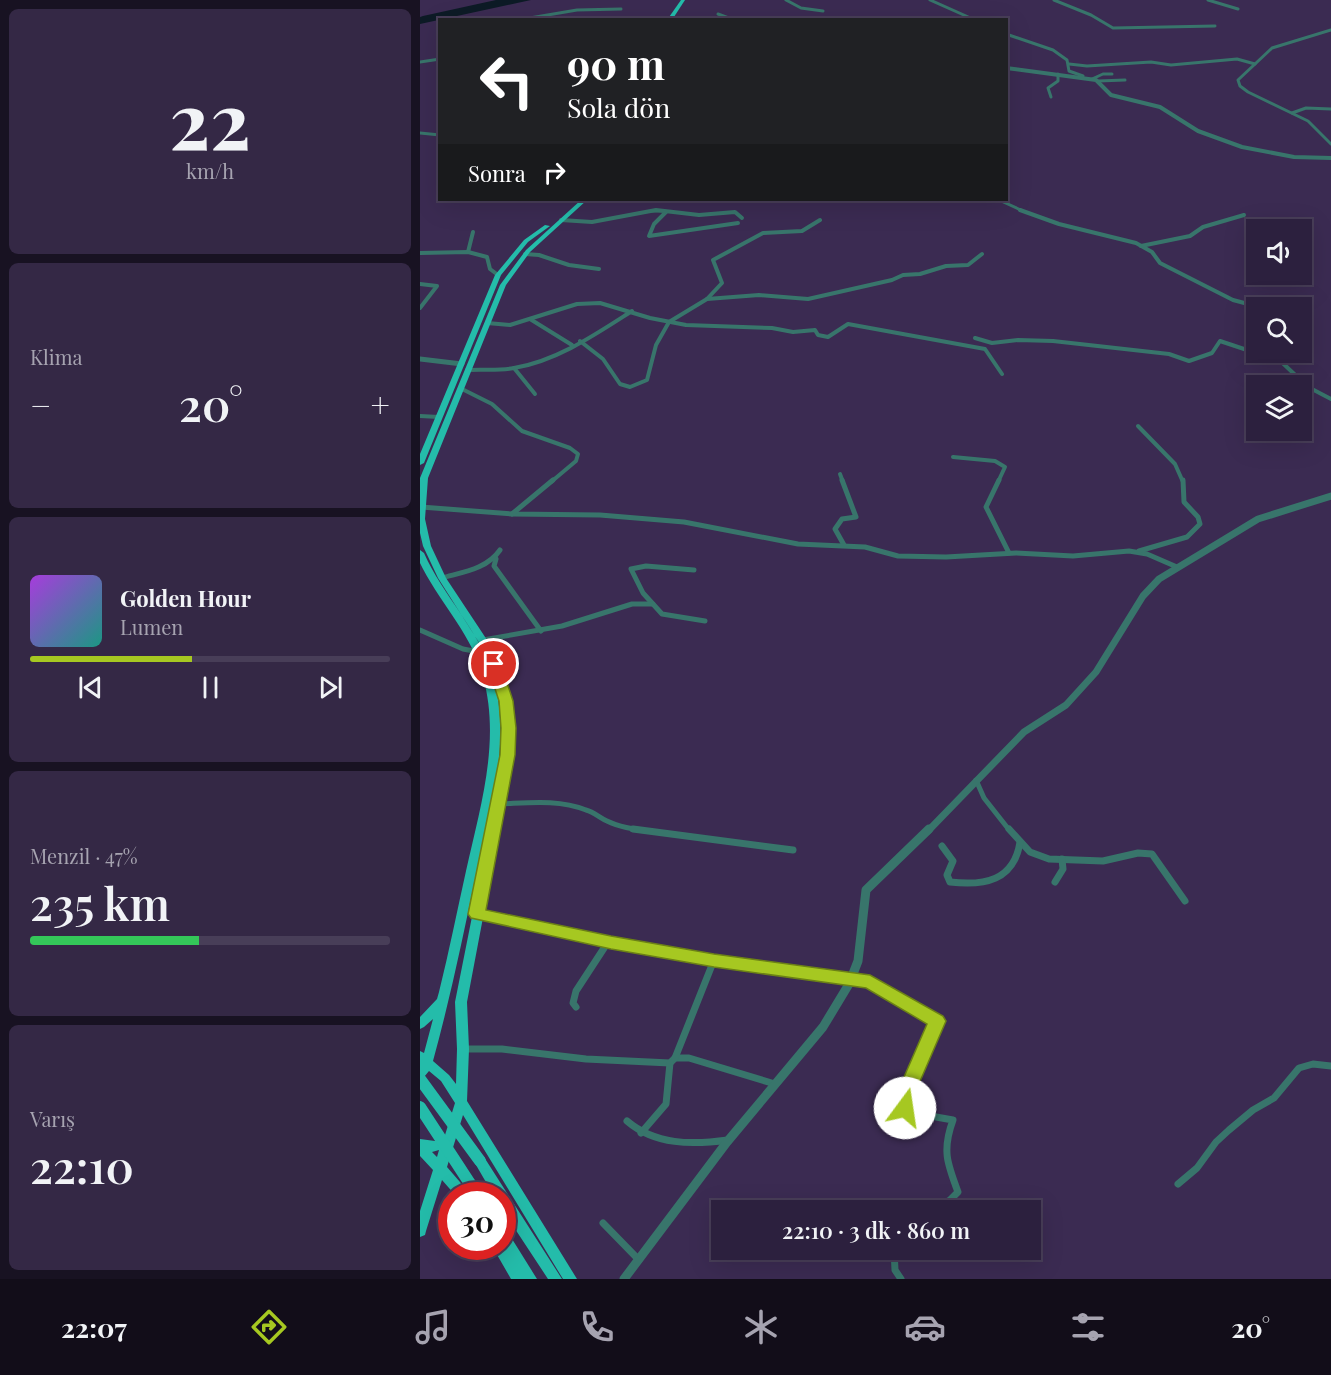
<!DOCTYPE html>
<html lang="tr">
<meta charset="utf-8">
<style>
:root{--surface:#2c203e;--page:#342845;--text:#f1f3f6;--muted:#a6a3b0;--line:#483e58;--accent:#a6c821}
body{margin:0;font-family:"Playfair Display",serif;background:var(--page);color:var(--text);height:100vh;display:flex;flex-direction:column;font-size:22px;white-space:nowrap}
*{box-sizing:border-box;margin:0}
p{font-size:20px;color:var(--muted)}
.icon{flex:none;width:33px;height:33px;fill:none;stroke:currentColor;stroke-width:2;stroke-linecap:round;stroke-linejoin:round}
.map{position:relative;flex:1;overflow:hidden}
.sheet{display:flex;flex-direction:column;gap:9px;padding:9px;background:#181222;width:420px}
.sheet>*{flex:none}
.banner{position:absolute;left:18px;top:18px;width:570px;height:183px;border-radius:0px;box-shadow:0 6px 24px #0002,0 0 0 2px var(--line);background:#202124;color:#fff;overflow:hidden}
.buttons{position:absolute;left:826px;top:219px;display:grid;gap:12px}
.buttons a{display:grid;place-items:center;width:66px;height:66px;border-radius:0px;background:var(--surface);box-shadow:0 6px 24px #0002,0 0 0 2px var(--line);font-size:30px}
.speed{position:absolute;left:18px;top:1182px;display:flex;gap:12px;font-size:30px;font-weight:700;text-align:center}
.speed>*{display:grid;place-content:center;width:78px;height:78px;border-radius:50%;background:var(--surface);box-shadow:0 6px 24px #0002,0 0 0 2px var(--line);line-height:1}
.speed .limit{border:9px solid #d22;background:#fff;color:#111}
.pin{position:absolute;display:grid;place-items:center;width:51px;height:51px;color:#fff;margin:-26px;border:3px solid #fff;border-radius:50%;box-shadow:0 2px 6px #0007}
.me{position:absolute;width:66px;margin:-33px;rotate:14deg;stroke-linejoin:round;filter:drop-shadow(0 0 4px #0008)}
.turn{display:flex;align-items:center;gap:21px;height:126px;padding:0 30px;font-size:27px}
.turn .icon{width:78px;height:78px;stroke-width:2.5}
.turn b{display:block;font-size:42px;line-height:51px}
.then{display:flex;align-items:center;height:57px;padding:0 30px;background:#0003;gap:12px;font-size:22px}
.big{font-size:45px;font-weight:600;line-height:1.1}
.sheet .card{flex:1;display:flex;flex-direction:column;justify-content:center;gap:9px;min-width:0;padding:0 21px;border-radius:9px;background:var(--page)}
.sheet .dial{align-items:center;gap:0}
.dial b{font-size:78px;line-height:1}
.song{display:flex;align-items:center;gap:18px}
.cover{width:72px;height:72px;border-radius:9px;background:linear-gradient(135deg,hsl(280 70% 55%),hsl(170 70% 35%))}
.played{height:6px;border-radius:3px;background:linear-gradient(90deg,var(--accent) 45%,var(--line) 45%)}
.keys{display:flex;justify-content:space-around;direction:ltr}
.heat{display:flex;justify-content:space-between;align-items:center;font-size:33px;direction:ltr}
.charge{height:9px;border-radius:4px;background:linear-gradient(90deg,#34c759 47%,var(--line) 0)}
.trip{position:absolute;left:291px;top:1200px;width:330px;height:60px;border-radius:0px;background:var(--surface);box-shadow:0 6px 24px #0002,0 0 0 2px var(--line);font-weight:600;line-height:60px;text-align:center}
.tab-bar{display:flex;height:96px;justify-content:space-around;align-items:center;background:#120d19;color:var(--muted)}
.tab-bar .icon{width:42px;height:42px}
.tab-bar .current{color:var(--accent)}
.tab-bar b{font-size:27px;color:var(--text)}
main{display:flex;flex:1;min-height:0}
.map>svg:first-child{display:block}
.water{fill:#0d1b26}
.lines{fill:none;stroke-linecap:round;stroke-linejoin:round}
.minor-far3{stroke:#38756b;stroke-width:3}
.minor-far2{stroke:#38756b;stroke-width:4}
.minor-far1{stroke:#38756b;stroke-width:5}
.minor{stroke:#38756b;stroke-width:7}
.tertiary-far3{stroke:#38756b;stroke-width:4}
.tertiary-far2{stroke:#38756b;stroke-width:5}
.tertiary-far1{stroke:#38756b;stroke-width:7}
.tertiary{stroke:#38756b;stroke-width:9}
.trunk{fill:#24bcaa;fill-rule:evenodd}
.trunk-bridge{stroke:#24bcaa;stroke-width:12}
.route{fill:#a6c821;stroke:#6c8215;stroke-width:1.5}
</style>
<main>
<section class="sheet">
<div class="card dial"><b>22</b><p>km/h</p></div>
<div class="card"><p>Klima</p>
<div class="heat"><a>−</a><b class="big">20°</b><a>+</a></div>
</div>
<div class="card">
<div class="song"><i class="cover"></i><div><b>Golden Hour</b><p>Lumen</p></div></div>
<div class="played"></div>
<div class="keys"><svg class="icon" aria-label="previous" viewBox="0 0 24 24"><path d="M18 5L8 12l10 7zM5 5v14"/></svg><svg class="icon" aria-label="pause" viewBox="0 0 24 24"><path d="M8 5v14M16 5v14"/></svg><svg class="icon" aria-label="next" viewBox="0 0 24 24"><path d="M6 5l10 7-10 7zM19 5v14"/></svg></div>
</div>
<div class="card"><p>Menzil · 47%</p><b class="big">235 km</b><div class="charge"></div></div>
<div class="card"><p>Varış</p><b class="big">22:10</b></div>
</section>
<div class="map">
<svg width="911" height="1279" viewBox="0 0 911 1279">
<rect width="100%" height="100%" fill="#3b2b52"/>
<!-- water -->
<polygon class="water" points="76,0 111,0 0,24 0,17 3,16"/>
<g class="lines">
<!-- minor-far3 -->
<g class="minor-far3">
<polyline points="366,0 381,8 403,11"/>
<polyline points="510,0 555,20"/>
<polyline points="634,0 671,15 693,28 795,26"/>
<polyline points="788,0 818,9"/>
<polyline points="298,14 314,20"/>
<polyline points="98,20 157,10 201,9"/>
<polyline points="911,30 852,48 818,80 820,86 828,92 888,121 911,144"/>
<polyline points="586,34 633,50 647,60 649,71 663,76"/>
<polyline points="0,62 20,59"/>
<polyline points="649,64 667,66 731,62 751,65 817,59 835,64"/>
<polyline points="672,79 683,74 692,74"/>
<polyline points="678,81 705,80"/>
<polyline points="631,97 628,88 638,81 638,74"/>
<polyline points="872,113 886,108 911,109"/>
<polyline points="0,133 20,135"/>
<polyline points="579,200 603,211"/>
<polyline points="231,211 245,211"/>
</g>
<!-- minor-far2 -->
<g class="minor-far2">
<polyline points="600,210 639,224 716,243 732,252 740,263 813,300 843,308"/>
<polyline points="246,212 234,224 229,236 318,223"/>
<polyline points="141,220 172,222 236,210 279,215 315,212 322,218"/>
<polyline points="721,246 770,236 783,227 824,215"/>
<polyline points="48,252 53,232"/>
<polyline points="0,253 48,252 67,257 70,269 78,275"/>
<polyline points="105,254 119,255 149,265 179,269"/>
<polyline points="0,284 17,286 0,308"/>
<polyline points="287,299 339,295 388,299 472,280 483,275 500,274 526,266 548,265 562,254"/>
<polyline points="110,319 152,345"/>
<polyline points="67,323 90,325 157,304 180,303 230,318 266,325 352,328 373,332 395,330 398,335 408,337 428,324 565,349 582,374"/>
<polyline points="555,338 572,343 598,340 633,341 749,354 769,361 792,353 800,341 833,352 854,356"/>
<polyline points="160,341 183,359 200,384 210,387 227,380 236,345 249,322 287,299 302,283 293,260 343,233 382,231 400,220"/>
<polyline points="853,354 888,387 911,399"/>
<polyline points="94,368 115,394"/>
<path d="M 47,370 C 63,369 79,371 94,368 C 137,361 176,334 212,311"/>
<polyline points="40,388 72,404 102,431 150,448 158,454 156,461 131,482"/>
<polyline points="0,416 19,417"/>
<polyline points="718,426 755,464 763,482"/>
<polyline points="533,457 575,461 585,467 578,482"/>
<polyline points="420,474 423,482"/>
</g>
<!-- minor-far1 -->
<g class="minor-far1">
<polyline points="422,480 436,517 422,519 415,529 424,545"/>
<polyline points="579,480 566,507 589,553"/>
<polyline points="1,507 92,514 180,515 264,522 378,544 445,547 478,556 526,557 596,553 653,556 709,551 727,554 757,567"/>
<polyline points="92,514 133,480"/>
<polyline points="719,551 767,537 780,524 778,517 764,502 763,480"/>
<polyline points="76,559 74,566 121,631"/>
<polyline points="274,570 226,566 211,569 223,593 242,614 285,621"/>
<path d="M 22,578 C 43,572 67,569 80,550"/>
<polyline points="0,630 43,649 59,652"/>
<polyline points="63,640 142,626 212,604 233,604"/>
<polyline points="556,780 564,798 590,831"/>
<path d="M 79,804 C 108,803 138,799 166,810 C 174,812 180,818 187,821 C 199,827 213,829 227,831"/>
</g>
<!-- minor -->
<g class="minor">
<polyline points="213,829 373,850"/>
<polyline points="589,829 610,852 629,859 683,861 718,853 732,854 765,901"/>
<path d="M 522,846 L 533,861 L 527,875 L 530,882 C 564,886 594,881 600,842"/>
<polyline points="635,882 643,869 642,859"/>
<path d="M 58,914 L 191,942 L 294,960 L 450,981 L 517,1021 L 483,1100 L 485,1108 L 499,1114 L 533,1120 C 522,1150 527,1163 538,1192 L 530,1200 L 511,1210"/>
<polyline points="156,1007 153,1003 156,991 188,942"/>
<polyline points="43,1049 82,1049 166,1059 250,1063 255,1058 269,1058 355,1084"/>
<polyline points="255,1058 294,960"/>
<path d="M 207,1121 C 235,1145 272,1145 308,1140"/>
<polyline points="221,1133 246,1104 250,1063"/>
<polyline points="758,1184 777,1168 796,1142 809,1130 833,1110 854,1098 879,1068 893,1064 911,1066"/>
<polyline points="183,1223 219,1260"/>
<polyline points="474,1250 475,1270 481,1279"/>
</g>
<!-- tertiary-far3 -->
<polyline class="tertiary-far3" points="586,68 676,80 691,95 740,107 778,131 822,147 874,157 911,158"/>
<!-- tertiary-far2 -->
<polyline class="tertiary-far2" points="0,359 42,364"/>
<!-- tertiary-far1 -->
<polyline class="tertiary-far1" points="508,831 604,732 646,705 676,672 723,596 739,579 838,519 911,496"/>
<!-- tertiary -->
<polyline class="tertiary" points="204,1279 307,1142 403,1027 429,984 438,961 446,890 509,829"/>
<!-- trunk -->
<g class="trunk">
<polygon points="261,0 265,0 252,20 247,20"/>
<path d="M 161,200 L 167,200 L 110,252 L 86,285 L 8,478 L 5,519 L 11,546 L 26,578 L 75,652 L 91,701 L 94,728 L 87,791 L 47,1002 L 49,1049 L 47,1101 L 157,1279 L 143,1279 L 43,1115 L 27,1167 L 46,1189 L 43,1182 L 45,1178 C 55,1174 60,1187 64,1196 L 36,1196 L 22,1180 L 6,1231 L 5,1235 L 0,1237 L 0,1211 L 13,1170 L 0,1156 L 0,1139 L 15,1141 L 25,1135 L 35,1103 L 21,1081 L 9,1071 L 4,1077 L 0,1079 L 0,1051 L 4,1053 L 13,1019 L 4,1027 L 0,1029 L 0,1017 L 17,999 L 19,992 C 29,952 37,911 46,871 C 60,808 81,741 63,677 C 53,637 22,605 3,569 L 0,563 L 0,550 L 4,553 C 23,596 60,631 73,676 C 92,742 70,810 56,874 C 43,937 30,999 13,1061 L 29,1075 L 36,1084 L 37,1049 L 35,1002 L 77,791 L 84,728 L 81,701 L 65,652 L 18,578 L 3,546 L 0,533 L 0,478 L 80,285 L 106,250 ZM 19,1150 L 17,1157 L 12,1152 Z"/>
<polygon points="125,225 130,226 108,242 81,275 4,463 0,465 0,454 75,275 104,240"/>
<polygon points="60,1156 64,1157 142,1279 128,1279 82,1209 82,1196 74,1196 56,1165 54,1161 56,1157"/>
<polygon points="82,1229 87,1231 117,1279 91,1279 72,1246 82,1246"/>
</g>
<!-- trunk-bridge -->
<g class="trunk-bridge">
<polyline points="0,1079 60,1161"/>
<polyline points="0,1107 49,1182"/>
</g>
</g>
<!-- route -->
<polygon class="route" points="74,659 81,664 93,701 96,728 95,755 66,910 191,936 294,954 450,975 523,1016 526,1021 492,1100 494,1108 491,1114 485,1116 478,1114 474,1100 507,1024 446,988 294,967 191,949 51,918 48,914 80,755 81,728 79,701 67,664"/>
</svg>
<div class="buttons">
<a><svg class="icon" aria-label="sound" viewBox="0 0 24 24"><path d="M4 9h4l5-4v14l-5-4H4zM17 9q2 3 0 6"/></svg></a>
<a><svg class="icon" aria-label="search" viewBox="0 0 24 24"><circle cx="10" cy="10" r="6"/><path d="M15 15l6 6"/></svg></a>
<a><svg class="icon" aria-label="layers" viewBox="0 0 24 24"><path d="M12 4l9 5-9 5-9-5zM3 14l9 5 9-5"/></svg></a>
</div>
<div class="speed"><div class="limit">30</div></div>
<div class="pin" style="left:74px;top:664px;background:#d93025"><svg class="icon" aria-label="arrive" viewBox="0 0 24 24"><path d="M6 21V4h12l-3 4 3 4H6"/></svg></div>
<svg class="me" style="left:485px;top:1108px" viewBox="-20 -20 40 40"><circle r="19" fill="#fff"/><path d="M0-13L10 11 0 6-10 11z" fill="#a6c821"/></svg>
<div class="trip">22:10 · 3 dk · 860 m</div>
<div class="banner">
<div class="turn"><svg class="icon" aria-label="left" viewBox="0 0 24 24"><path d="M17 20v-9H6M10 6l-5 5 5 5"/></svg><div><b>90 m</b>Sola dön</div></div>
<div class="then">Sonra<svg class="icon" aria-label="right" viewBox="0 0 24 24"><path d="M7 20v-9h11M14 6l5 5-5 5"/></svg></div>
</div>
</div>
</main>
<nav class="tab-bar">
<b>22:07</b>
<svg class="icon current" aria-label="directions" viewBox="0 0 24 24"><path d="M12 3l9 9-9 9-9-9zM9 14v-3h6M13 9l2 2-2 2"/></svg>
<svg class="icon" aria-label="music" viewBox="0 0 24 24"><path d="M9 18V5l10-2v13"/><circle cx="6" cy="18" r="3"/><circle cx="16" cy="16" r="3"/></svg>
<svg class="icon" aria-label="phone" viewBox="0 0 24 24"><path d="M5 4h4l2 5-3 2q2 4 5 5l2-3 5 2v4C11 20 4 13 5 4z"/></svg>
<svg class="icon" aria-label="climate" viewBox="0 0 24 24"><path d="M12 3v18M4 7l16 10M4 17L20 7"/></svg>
<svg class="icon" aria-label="car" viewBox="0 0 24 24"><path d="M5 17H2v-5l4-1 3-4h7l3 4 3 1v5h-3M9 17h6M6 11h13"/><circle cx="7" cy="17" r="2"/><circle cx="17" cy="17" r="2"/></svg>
<svg class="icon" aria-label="filters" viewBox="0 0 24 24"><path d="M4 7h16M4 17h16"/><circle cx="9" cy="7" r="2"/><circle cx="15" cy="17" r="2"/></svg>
<b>20°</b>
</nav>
